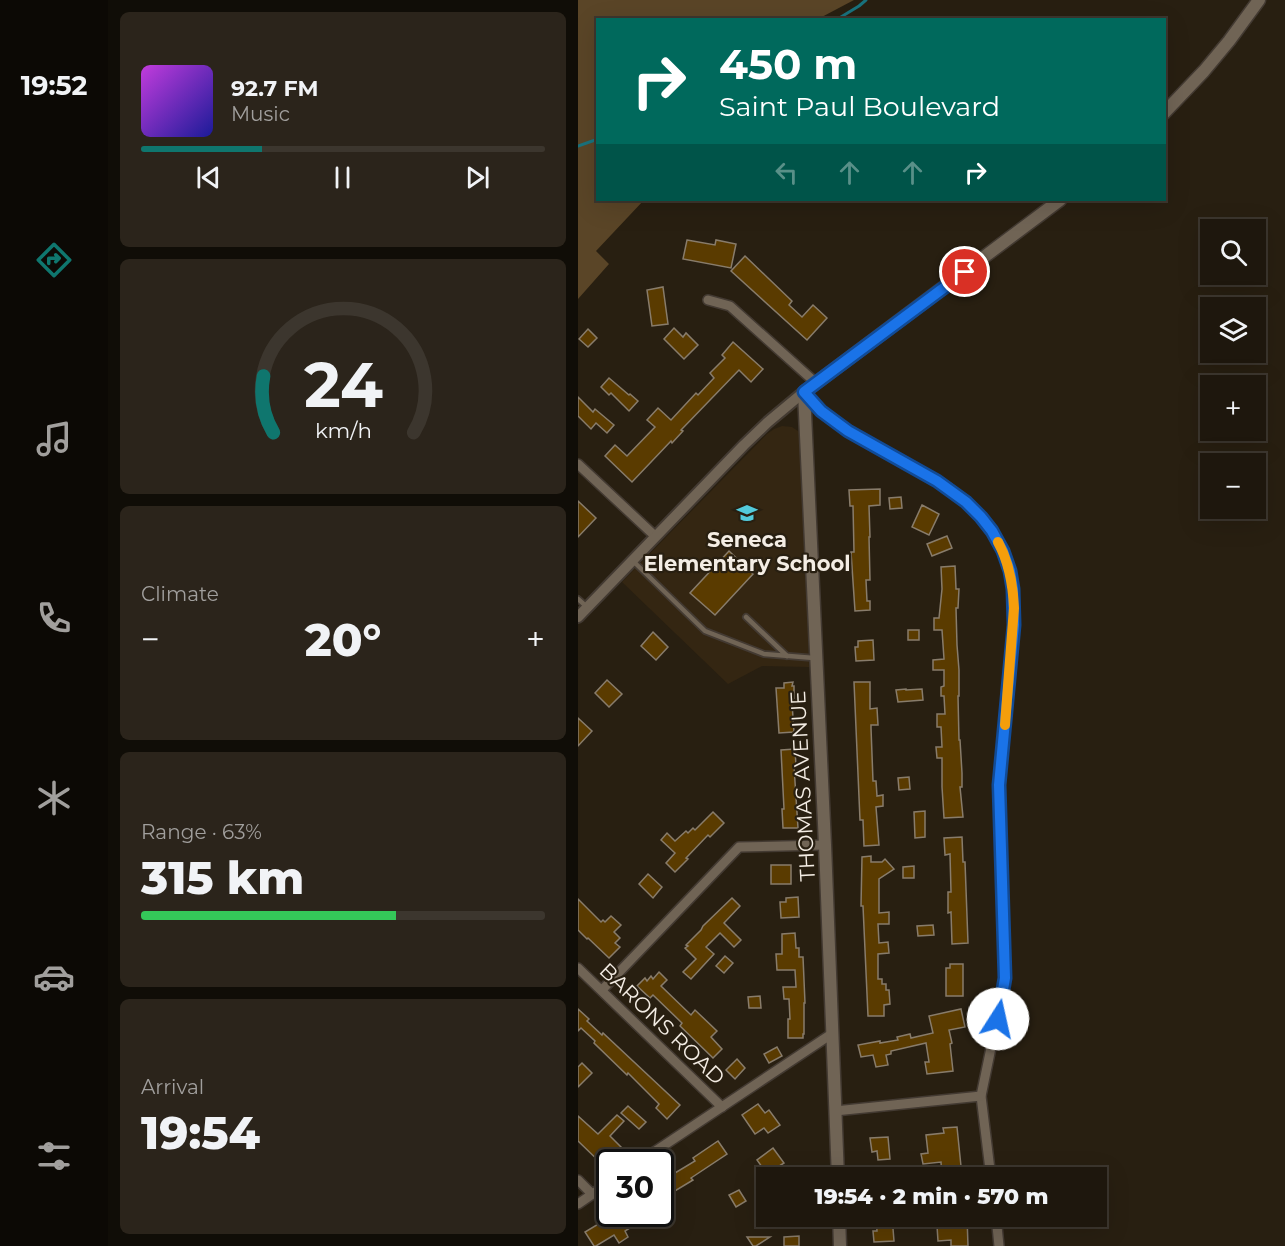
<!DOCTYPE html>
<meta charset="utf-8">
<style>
:root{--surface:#1e170d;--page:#2b241b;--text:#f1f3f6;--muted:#a19f9d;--line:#3c362e;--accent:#0f766e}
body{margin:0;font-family:Montserrat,sans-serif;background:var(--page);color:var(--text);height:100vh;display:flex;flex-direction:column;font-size:22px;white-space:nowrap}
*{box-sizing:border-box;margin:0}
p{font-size:20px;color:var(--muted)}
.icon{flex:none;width:33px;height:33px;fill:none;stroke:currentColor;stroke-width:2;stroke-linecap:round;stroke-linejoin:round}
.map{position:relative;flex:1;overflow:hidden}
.drawer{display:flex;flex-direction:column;gap:12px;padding:12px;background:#100d07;width:470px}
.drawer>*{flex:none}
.top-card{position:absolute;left:18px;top:18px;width:570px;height:183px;border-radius:0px;box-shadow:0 6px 24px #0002,0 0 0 2px var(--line);background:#00695c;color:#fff;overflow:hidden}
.fabs{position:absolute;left:622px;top:219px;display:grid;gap:12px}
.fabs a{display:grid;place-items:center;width:66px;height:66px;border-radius:0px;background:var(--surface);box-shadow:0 6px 24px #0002,0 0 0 2px var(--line);font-size:30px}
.speed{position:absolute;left:18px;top:1149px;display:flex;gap:12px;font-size:30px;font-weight:700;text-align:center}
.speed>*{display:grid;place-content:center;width:78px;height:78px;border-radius:50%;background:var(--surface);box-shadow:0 6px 24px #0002,0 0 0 2px var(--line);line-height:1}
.speed .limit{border:3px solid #111;border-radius:9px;background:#fff;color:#111}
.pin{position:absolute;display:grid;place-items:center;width:51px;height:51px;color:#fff;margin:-26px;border:3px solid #fff;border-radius:50%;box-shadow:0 2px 6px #0007}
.me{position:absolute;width:66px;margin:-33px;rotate:10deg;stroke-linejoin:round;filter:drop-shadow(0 0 4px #0008)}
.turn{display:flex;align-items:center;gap:21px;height:126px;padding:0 24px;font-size:27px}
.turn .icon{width:78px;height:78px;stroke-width:2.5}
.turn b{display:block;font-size:42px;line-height:51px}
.lanes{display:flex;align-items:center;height:57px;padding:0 24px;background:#0003;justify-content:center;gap:30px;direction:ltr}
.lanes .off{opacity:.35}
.big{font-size:45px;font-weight:800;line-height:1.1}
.drawer .widget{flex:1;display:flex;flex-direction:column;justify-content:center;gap:9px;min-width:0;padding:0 21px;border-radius:9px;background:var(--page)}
.drawer .dial{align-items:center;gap:0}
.dial svg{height:156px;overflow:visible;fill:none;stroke:var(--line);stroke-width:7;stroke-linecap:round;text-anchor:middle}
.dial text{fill:var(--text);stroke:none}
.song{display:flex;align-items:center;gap:18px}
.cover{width:72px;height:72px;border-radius:9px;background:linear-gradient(135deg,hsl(290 70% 55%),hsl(240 70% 35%))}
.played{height:6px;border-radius:3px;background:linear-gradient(90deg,var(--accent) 30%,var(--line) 30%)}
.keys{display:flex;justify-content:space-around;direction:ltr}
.heat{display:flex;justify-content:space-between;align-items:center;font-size:33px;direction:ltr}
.charge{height:9px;border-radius:4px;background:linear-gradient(90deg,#34c759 63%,var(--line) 0)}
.trip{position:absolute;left:178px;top:1167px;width:351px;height:60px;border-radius:0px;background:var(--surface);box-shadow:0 6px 24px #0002,0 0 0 2px var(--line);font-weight:800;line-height:60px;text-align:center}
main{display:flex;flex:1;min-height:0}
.tab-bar{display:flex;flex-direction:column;width:108px;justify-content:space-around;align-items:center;background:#0c0905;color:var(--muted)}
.tab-bar .icon{width:42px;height:42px}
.tab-bar .on{color:var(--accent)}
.tab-bar b{font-size:27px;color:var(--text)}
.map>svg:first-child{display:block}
.built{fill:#342612}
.green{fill:#5a4527}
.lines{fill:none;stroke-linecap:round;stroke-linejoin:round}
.stream{stroke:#19727d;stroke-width:3}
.building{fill:#5a3b00;stroke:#887c6b;stroke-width:1.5}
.service-casing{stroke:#433a32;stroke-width:8}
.minor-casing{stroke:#433a32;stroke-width:12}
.tertiary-casing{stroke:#433a32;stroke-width:14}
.secondary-casing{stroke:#433a32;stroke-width:15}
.service{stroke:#706455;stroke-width:4.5}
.minor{stroke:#706455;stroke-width:9}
.tertiary{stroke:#706455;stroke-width:10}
.secondary{stroke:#706455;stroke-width:12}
.route-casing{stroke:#114b97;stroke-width:15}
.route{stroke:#1a73e8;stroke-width:10}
.slow{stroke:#f59e0b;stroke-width:10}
.labels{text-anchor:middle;stroke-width:4.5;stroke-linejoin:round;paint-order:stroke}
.poi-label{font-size:21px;font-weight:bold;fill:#f4ede4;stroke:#281f11}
.street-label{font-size:21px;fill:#f4ede4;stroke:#281f11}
</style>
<main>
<nav class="tab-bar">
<b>19:52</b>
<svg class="icon on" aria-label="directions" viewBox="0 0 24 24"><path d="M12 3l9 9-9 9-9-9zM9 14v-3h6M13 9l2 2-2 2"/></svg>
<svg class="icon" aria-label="music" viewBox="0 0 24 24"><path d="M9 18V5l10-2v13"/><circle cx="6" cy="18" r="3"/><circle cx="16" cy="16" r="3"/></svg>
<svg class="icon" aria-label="phone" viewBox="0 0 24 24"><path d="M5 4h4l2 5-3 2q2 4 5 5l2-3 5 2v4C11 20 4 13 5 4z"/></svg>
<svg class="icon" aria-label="climate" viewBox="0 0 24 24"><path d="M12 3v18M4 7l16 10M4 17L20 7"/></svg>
<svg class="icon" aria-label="car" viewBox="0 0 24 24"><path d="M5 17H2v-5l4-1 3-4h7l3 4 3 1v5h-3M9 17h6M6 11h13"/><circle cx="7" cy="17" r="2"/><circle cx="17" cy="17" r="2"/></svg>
<svg class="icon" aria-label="filters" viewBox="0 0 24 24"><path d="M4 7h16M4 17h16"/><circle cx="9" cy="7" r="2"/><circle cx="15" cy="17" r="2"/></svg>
</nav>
<section class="drawer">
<div class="widget">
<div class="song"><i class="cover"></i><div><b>92.7 FM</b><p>Music</p></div></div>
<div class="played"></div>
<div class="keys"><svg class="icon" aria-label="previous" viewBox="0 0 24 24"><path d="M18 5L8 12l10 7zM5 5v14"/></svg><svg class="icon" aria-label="pause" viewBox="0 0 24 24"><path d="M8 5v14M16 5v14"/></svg><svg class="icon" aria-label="next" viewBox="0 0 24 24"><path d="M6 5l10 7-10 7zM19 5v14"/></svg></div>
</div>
<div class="widget dial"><svg viewBox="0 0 100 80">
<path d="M14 69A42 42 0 1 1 86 69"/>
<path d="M14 69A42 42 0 0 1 9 40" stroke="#0f766e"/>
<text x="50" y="56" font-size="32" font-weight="700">24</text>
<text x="50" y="72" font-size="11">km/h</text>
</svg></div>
<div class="widget"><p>Climate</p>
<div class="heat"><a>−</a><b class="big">20°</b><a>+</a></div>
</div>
<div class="widget"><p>Range · 63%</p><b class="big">315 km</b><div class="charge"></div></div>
<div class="widget"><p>Arrival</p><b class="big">19:54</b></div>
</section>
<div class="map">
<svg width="708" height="1246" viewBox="0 0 708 1246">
<rect width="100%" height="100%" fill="#281f11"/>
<!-- built -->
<polygon class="built" points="204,426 214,427 220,431 224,437 225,444 231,667 184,666 150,684 44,582 189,434 196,429"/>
<!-- green -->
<polygon class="green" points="0,0 276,0 240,19 20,20 20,200 66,200 18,251 31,264 0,299"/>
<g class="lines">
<!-- stream -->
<g class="stream">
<polyline points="258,20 281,6 288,0"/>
<polyline points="0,146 20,139"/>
</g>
</g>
<!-- building -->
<g class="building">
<polygon points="109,240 137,245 138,240 158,244 153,268 105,259"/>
<polygon points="167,256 214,301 211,305 224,317 235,305 249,318 229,340 153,271"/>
<polygon points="85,287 90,324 74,326 69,290"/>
<polygon points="96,328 105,337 108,333 120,345 106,359 86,339"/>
<polygon points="10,329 19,338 10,347 1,339"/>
<polygon points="155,342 185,369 173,382 161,370 103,430 105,431 94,443 93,441 54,482 27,456 37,445 49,456 77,427 69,420 80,408 93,420 118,393 120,395 136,378 132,373 147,358 144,355"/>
<polygon points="31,378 51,395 52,394 60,401 51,411 33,393 31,395 23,387"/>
<polygon points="0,397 15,412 17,409 36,425 29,433 18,423 13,429 0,416"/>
<polygon points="302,489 302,505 291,506 292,537 291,537 292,580 288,580 289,601 292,601 292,610 277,611 273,552 276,552 275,506 272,506 271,490"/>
<polygon points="323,497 324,508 312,509 311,498"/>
<polygon points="0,501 18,518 0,537"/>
<polygon points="344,505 361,514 351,535 334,527"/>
<polygon points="369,536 374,548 354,556 349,544"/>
<polygon points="151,551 175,574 137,615 112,593"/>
<polygon points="377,566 378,589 381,589 380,608 378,608 379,645 381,670 381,696 380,696 381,740 382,740 384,773 384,787 382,787 385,817 366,818 364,787 364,758 359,758 358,747 364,747 363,727 359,727 359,714 367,714 366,696 363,696 363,687 366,686 366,670 355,670 355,660 366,659 364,630 356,630 356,618 361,618 364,589 363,567"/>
<rect x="330" y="630" width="11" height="10"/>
<polygon points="75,632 90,647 78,660 63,646"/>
<polygon points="295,640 296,660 278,661 277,647 280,647 280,641"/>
<polygon points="29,680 44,694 31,707 17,693"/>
<polygon points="215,682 214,686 216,686 216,703 214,703 216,732 201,733 198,688 206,688 206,683"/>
<polygon points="276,682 292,682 292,709 299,708 300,725 293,725 293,728 295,781 298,781 299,796 305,795 305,806 298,807 301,845 286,846 285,820 282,820"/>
<polygon points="328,689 328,690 344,689 345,700 320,702 318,690"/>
<polygon points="0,718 14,731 0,746"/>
<polygon points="217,749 218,766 216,766 220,828 205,828 204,809 206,809 203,750"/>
<polygon points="331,777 332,789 321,790 320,778"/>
<polygon points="347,811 347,837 337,838 336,812"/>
<polygon points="135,812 146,823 132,837 130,835 108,858 110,859 97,872 88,863 97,853 83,840 89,833 97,841 108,831 110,833 115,828 117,830"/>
<polygon points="384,837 385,862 387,862 390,943 374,944 373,912 370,913 370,892 373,892 372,854 367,855 366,838"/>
<polygon points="293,856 293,862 304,862 307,859 316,869 301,879 301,913 311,912 311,924 300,924 301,943 310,942 311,953 300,954 300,979 304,979 304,984 308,984 308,990 311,990 312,1004 306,1005 306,1016 290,1016 285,906 283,906 284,857"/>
<rect x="193" y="865" width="20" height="19"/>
<polygon points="336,866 336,878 325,878 325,867"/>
<polygon points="70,874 84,887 75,898 61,884"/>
<polygon points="220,897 221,917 203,918 202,902 208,902 208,898"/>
<polygon points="154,898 162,906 146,923 163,940 156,947 142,933 128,947 136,954 113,979 105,972 118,959 107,948 110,946 108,945 123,930 125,926"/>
<polygon points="0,899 23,922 25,920 27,922 33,916 43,925 36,932 42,938 37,943 42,947 31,958 10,938 9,939 0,930"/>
<polygon points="355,925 356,935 340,936 339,926"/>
<polygon points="217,933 218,948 221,948 221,957 225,957 227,1003 226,1003 226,1034 225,1034 225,1038 210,1038 210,1019 212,1019 211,999 206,999 205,987 218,987 217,970 199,970 198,954 204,954 204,934"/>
<polygon points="147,956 155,963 146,973 138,966"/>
<polygon points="372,964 385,964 385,996 368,996 368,968 372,968"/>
<polygon points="81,972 89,980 83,986 113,1015 117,1010 139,1031 133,1037 144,1049 135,1058 102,1026 104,1023 75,995 72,998 59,986 67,978 69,981 73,976 75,979"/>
<polygon points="182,996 183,1008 171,1008 170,997"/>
<polygon points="0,1009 11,1019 9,1021 24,1035 25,1033 102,1105 89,1119 78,1108 81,1104 50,1073 49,1075 16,1043 17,1041 3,1028 0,1031"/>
<polygon points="383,1009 387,1027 371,1030 374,1043 372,1044 375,1071 349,1074 347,1062 351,1062 348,1043 313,1051 313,1054 308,1055 310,1065 298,1067 295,1055 283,1057 280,1045 302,1041 302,1043 320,1040 319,1037 332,1034 333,1038 355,1033 351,1016"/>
<polygon points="199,1047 204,1056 191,1063 186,1054"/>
<polygon points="159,1059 167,1068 157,1079 148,1070"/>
<polygon points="4,1063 14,1073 0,1087 0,1067"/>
<polygon points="180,1104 187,1113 191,1110 202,1125 190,1133 186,1128 177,1134 164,1115"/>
<polygon points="50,1106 68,1122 61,1129 43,1113"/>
<polygon points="39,1115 46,1121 32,1136 48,1152 41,1159 38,1157 27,1167 0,1141 0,1116 20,1134"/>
<polygon points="379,1127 384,1176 364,1178 363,1162 345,1164 343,1154 350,1153 348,1135 366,1133 365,1128"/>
<polygon points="310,1137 312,1159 300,1160 299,1151 294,1152 292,1138"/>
<polygon points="140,1141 149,1154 113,1178 115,1180 82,1200 82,1182 117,1161 115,1158"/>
<polygon points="195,1148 206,1163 189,1174 179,1160"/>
<polygon points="161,1190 168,1201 158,1207 151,1195"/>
<polygon points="37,1214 74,1214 47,1231 50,1237 41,1243 36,1235 18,1246 16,1246 7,1232"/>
<polygon points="298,1216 314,1216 316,1241 296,1242 295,1231 299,1231"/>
<polygon points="389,1216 390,1246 373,1246 373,1240 360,1241 359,1226 372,1226 371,1217"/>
<polygon points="221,1236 221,1246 206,1246 206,1237"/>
<polygon points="169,1237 192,1237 178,1246 175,1246"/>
</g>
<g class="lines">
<!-- service casing -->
<g class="service-casing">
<g id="service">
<polyline points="55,561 127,631 186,654 236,658"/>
<polyline points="0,599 9,607"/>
<polyline points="168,617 209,656"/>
</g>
</g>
<!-- minor casing -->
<g class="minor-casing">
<g id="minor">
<polyline points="130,300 152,306 238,383"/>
<path d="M 226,392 C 240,407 253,421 270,431 C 315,459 368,477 404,517 C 442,561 437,611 432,664 C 430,691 427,719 425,746 C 423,759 421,773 421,787 C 421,851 428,914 427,978 L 424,999 L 414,1043 L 403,1096 L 413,1178"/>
<polyline points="0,464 77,536"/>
<polyline points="0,968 144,1107"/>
<polyline points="24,990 161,847 247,845"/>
<polyline points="257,1111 403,1096"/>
<polyline points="61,1162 255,1033"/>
<polyline points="0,1180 14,1194"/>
<polyline points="0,1204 32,1182"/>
<polyline points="418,1216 421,1246"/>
</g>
</g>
<!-- tertiary casing -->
<g class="tertiary-casing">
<polyline id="tertiary" points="0,617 166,445 190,422 226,392"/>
</g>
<!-- secondary casing -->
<g class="secondary-casing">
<g id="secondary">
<polyline points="586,113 626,71 651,41 681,0"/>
<polyline points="260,1178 247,845 226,392 482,200"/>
<polyline points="261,1216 262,1246"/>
</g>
</g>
<!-- service -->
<use href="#service" class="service"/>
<!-- minor -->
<use href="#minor" class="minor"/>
<!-- tertiary -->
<use href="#tertiary" class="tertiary"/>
<!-- secondary -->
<use href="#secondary" class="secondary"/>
</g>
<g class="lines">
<!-- route casing -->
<g class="route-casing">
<polyline id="route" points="387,272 226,392 243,411 270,431 359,481 388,502 403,517 414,531 425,551 432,571 435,589 436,625 421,785 427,978 420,1019"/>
</g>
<!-- route -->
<use href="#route" class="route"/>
<!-- slow -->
<path class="slow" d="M 420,542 C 431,562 435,584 436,608 L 427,725"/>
</g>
<!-- icons -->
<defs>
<g id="school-bare" transform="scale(1.62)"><path d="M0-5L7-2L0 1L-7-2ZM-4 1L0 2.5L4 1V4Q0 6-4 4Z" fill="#53cbdb" stroke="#281f11" stroke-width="2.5" paint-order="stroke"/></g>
</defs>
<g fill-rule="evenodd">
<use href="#school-bare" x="169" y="513"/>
</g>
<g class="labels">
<!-- poi labels -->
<g class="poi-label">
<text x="169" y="547">Seneca<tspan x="169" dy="24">Elementary School</tspan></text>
</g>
<!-- street labels -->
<g class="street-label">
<text transform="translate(225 786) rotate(-93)" y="7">THOMAS AVENUE</text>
<text transform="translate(84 1024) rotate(44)" y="7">BARONS ROAD</text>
</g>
</g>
</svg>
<div class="fabs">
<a><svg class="icon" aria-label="search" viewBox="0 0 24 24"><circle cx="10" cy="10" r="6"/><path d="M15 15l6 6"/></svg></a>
<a><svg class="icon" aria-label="layers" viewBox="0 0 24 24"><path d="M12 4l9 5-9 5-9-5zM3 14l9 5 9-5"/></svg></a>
<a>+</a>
<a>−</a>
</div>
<div class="speed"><div class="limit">30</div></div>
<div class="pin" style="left:387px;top:272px;background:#d93025"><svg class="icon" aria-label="arrive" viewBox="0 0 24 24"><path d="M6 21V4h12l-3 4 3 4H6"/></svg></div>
<svg class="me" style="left:420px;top:1019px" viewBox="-20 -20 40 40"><circle r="19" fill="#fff"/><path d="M0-13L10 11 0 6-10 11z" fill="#1a73e8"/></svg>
<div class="trip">19:54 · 2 min · 570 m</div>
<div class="top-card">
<div class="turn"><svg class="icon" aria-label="right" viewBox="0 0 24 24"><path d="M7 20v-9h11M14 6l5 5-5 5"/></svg><div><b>450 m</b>Saint Paul Boulevard</div></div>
<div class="lanes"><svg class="icon off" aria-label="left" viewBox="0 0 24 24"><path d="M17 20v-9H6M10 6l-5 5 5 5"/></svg><svg class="icon off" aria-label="ahead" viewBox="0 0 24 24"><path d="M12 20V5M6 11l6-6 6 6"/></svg><svg class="icon off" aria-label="ahead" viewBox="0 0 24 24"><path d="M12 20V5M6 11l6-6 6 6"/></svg><svg class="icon" aria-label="right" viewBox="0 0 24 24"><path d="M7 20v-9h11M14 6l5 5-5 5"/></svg></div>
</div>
</div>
</main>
